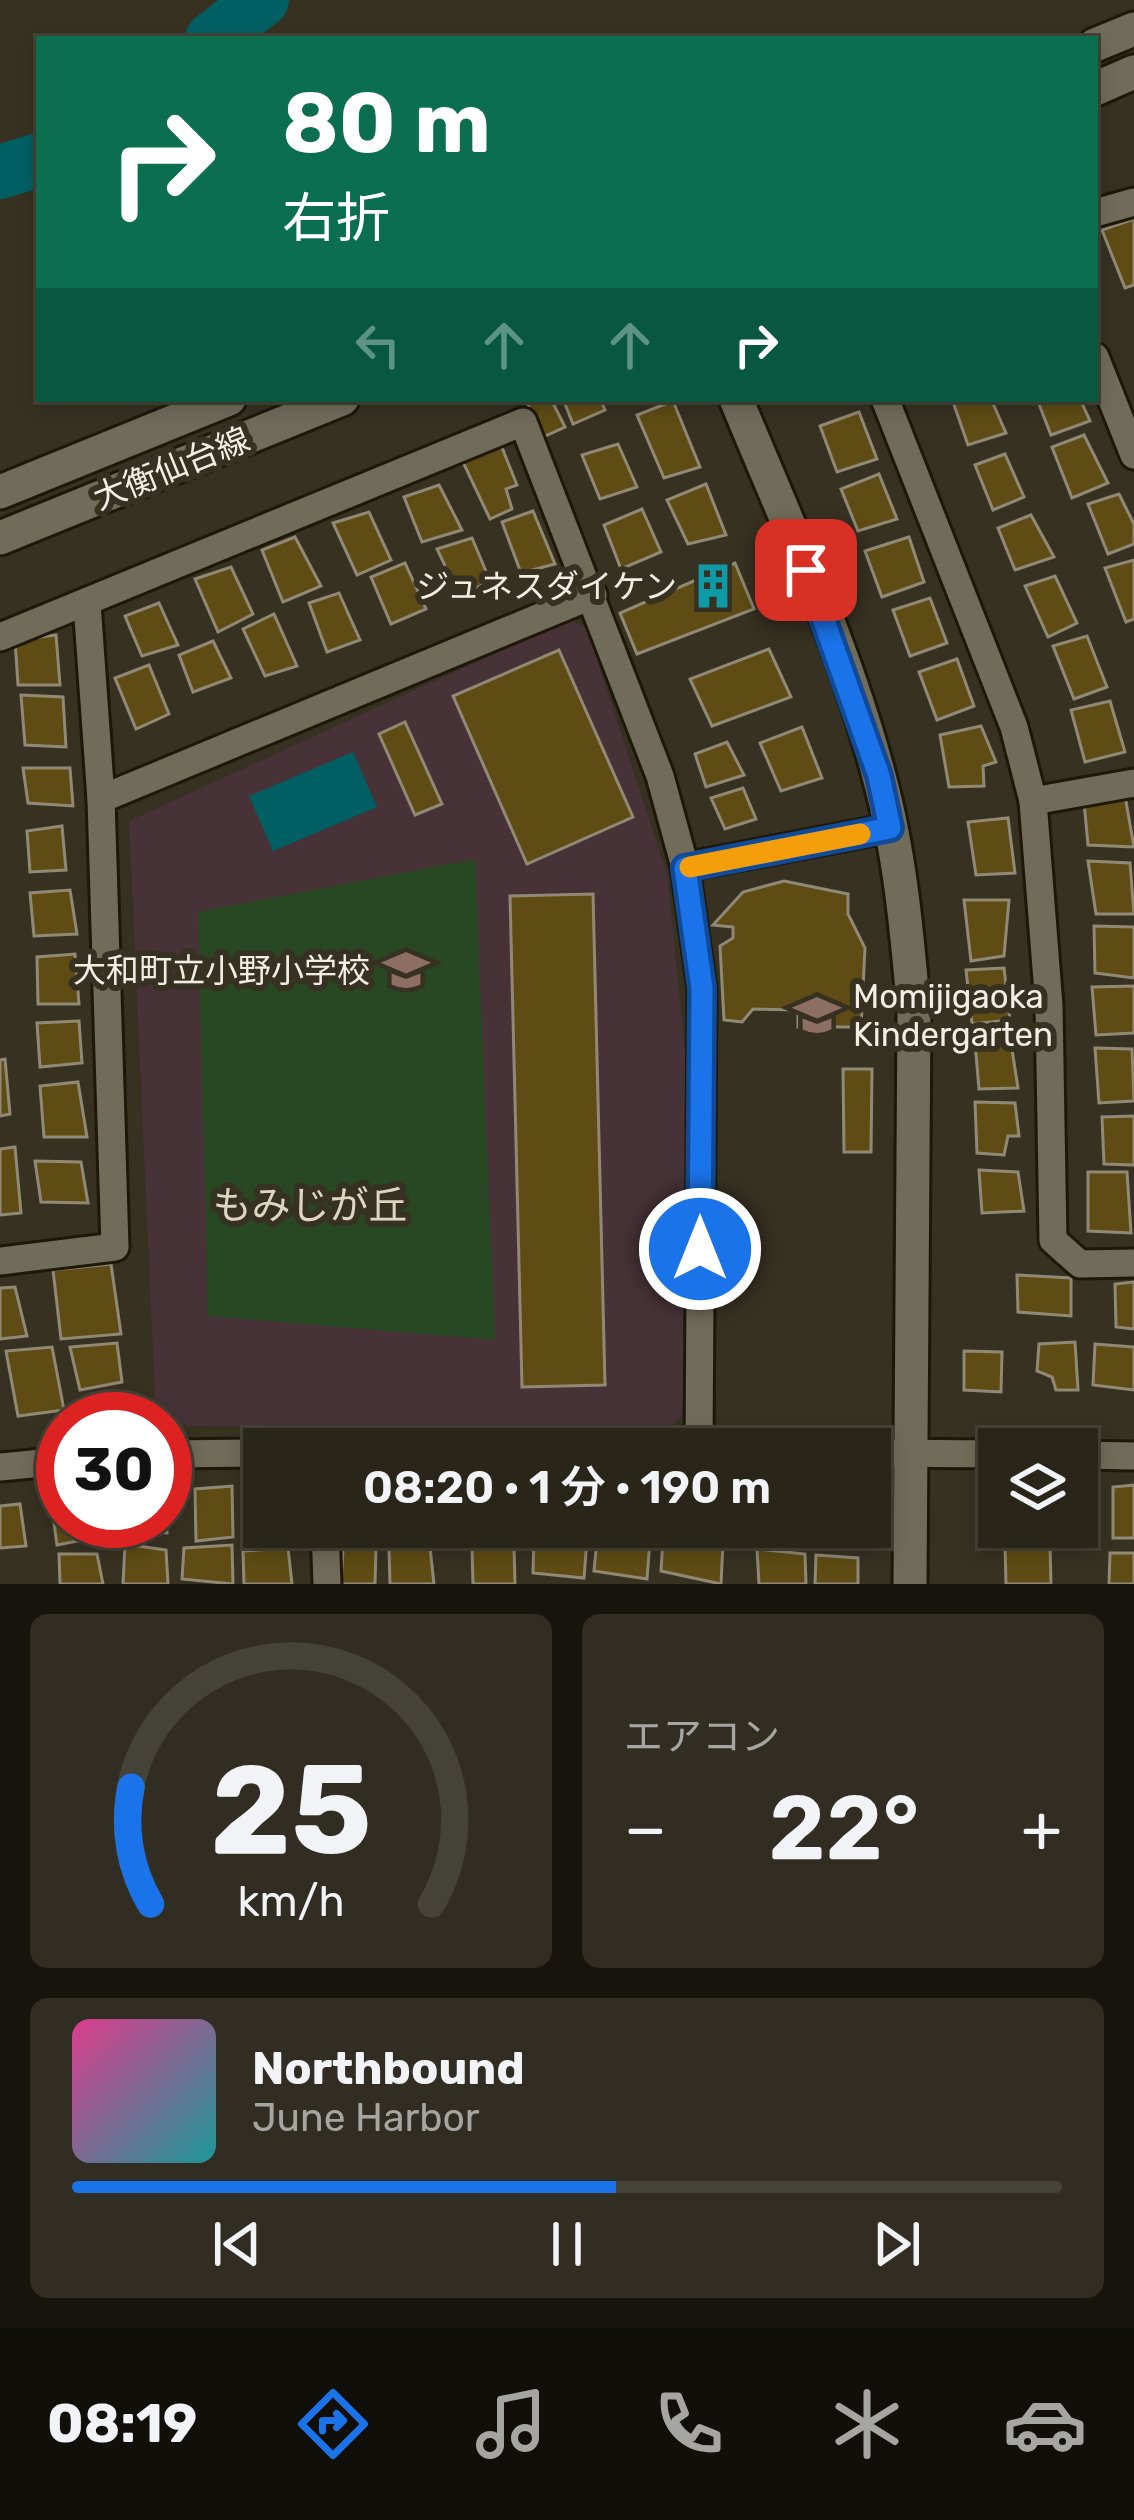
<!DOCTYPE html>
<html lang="ja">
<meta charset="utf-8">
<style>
:root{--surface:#292519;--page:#312d22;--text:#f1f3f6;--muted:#a5a5a2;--line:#454238;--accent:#1a73e8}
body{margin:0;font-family:Rubik,"Noto Sans JP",sans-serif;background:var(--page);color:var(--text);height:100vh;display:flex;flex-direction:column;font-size:45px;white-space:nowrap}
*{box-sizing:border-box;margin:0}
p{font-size:39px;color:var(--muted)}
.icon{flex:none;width:66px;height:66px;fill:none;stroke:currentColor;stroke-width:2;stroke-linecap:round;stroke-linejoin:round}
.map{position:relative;height:1584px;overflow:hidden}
.side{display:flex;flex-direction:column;gap:30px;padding:30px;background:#17140e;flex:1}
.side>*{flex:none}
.guide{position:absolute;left:36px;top:36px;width:1062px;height:366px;border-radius:0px;box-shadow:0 6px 18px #0003,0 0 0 3px var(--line);background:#0b6e4f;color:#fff;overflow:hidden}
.controls{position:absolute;left:978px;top:1428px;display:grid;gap:24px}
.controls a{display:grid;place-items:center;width:120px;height:120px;border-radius:0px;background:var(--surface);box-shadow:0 6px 18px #0003,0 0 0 3px var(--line);font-size:60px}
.speed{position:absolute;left:36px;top:1392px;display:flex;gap:24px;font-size:60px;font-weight:700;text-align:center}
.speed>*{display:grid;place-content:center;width:156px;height:156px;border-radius:50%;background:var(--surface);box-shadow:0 6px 18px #0003,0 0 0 3px var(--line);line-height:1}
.speed .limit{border:18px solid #d22;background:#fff;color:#111}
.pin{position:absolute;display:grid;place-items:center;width:102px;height:102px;color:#fff;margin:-51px;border-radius:24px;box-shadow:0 6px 18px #0006}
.me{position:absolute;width:132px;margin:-66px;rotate:0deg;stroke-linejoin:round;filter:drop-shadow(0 0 9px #0008)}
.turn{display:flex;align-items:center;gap:42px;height:252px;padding:0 48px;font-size:54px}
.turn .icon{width:156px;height:156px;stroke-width:2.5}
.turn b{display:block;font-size:84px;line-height:102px}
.lanes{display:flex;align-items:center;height:114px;padding:0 48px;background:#0003;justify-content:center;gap:60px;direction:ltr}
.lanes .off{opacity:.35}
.big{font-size:90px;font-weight:600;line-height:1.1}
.side .card{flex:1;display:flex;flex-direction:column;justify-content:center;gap:18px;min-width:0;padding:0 42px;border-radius:18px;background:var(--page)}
.side .dial{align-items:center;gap:0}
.dial svg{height:312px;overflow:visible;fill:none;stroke:var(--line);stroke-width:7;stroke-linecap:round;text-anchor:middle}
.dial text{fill:var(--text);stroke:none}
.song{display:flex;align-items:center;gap:36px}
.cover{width:144px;height:144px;border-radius:18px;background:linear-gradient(135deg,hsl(330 70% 55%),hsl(180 70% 35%))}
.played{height:12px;border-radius:6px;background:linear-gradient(90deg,var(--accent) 55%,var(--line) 55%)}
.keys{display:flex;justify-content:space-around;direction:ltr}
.heat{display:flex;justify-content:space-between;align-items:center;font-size:66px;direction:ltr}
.side .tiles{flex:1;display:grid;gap:30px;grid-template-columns:1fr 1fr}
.card:last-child{grid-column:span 2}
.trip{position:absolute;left:243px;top:1428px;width:648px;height:120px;border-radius:0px;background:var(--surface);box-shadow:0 6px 18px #0003,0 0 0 3px var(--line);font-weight:600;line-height:120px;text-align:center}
.menu{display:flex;height:192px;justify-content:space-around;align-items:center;background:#100f0a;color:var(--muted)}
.menu .icon{width:84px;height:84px}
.menu .selected{color:var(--accent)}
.menu b{font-size:54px;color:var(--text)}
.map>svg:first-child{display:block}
.education{fill:#463237}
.green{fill:#284823}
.water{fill:#005f63}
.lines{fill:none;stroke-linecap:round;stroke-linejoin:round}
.river{stroke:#005f63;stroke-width:54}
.building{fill:#5e4c14;stroke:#908976;stroke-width:3}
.minor-casing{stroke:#1e1809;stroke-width:33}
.tertiary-casing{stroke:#1e1809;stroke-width:39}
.secondary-casing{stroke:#1e1809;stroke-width:39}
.minor{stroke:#716b59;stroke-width:27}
.tertiary{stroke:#716b59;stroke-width:33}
.secondary{stroke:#716b59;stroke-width:33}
.route-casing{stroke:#114b97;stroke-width:30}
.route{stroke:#1a73e8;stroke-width:21}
.slow{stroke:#f59e0b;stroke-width:21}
.labels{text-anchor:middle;stroke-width:12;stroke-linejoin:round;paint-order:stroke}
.street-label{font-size:33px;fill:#f2eee4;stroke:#373121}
.poi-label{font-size:33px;fill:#f2eee4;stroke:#373121;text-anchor:end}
.quarter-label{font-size:39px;fill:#ddd6c2;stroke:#373121}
</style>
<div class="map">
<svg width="1134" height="1584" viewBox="0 0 1134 1584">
<rect width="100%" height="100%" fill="#373121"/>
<!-- education -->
<polygon class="education" points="570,619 587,629 667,874 687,1067 688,1410 669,1429 165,1426 165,1419 156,1419 129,821"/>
<!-- green -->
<polygon class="green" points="475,859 495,1340 208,1316 198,912"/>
<!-- water -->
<polygon class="water" points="353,752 377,807 273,851 249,796"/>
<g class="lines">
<!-- river -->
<g class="river">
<polyline points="212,39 262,0"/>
<polyline points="0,172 39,160"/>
</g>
</g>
<!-- building -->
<g class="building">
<polygon points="1134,219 1134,285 1125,288 1102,230"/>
<polygon points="540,399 551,399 565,427 541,438 528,405"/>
<polygon points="563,399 600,399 605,410 573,424"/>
<polygon points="952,399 991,399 1006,433 968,445"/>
<polygon points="1037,399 1080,399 1090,421 1051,435"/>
<polygon points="673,401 700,467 664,478 637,415"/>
<polygon points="859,412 877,459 837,472 820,426"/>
<polygon points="1084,435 1108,483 1072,498 1052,447"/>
<polygon points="618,444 637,487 600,499 582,455"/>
<polygon points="501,445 517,485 506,489 512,509 490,519 461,458"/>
<polygon points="1005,454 1024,497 993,510 975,465"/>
<polygon points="879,474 897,519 858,531 841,489"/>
<polygon points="706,484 726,535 688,544 667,500"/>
<polygon points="439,485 462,530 422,542 404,497"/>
<polygon points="1119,494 1134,524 1134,544 1108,554 1088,504"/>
<polygon points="642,509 661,552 621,569 604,525"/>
<polygon points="533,511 555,564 521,573 502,522"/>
<polygon points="369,512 391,560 357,575 333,523"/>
<polygon points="1031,515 1054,557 1015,570 998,528"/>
<polygon points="295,537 321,586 283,602 262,550"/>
<polygon points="909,537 924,582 882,597 865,551"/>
<polygon points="472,538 491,583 458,593 437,549"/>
<polygon points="1134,560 1134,619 1126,622 1105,568"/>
<polygon points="405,563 426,609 391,624 371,577"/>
<polygon points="735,563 754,609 637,654 620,613"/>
<polygon points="231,567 253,614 218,632 195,579"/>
<polygon points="1055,576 1077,623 1048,637 1025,586"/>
<polygon points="339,593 360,640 327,652 309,603"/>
<polygon points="930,598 947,643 910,656 893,610"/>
<polygon points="159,603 178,645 142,656 125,616"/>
<polygon points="274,614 297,666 265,676 243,629"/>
<polygon points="56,635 60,685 18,685 15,640"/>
<polygon points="1087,636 1107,687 1074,699 1053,646"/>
<polygon points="213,641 231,678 193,692 179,655"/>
<polygon points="769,649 791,697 712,726 690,679"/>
<polygon points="559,650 633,817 527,864 453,696"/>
<polygon points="957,659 974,706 937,720 919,672"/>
<polygon points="149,665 169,714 136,729 115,678"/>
<polygon points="21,695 63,697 66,747 25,745"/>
<polygon points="1110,701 1125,752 1085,762 1071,710"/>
<polygon points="405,722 442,804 415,815 379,734"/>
<polygon points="981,726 996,762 983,766 984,786 949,787 940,735"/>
<polygon points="802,727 822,778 781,791 760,743"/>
<polygon points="727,742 744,775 706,787 695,754"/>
<polygon points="23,768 70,768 73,806 28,803"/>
<polygon points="743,788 756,819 725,829 711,798"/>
<polygon points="1125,796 1134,847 1088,845 1084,802"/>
<polygon points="1008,818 1015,873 976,875 968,822"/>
<polygon points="62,826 66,870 30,872 27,831"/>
<polygon points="1088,861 1130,863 1134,914 1096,914"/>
<polygon points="784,881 848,894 848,914 865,948 861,1027 798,1027 798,1010 753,1009 742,1022 724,1020 720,946 733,938 733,927 713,925 743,892"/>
<polygon points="70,890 77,934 34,936 30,893"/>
<polygon points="593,894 605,1385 522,1387 510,896"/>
<polygon points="964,900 1009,900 1004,956 971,961"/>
<polygon points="1094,926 1134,927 1134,978 1095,973"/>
<polygon points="75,954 79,1004 38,1004 37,957"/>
<polygon points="1004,968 1010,1020 972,1024 966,970"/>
<polygon points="1134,986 1134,1033 1096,1035 1092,987"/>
<polygon points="79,1021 82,1063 40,1067 37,1023"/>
<polygon points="1009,1030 1018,1088 979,1089 974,1031"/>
<polygon points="1095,1048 1132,1049 1134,1101 1099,1103"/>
<polygon points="5,1059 10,1114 0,1116 0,1060"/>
<polygon points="843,1069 872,1069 871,1152 844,1152"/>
<polygon points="78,1082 87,1137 44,1137 40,1086"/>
<polygon points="975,1102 1015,1103 1019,1136 1008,1136 1004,1155 977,1153"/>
<polygon points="1134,1116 1134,1165 1104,1164 1102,1117"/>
<polygon points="15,1147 21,1213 0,1215 0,1149"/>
<polygon points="35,1161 81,1162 88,1203 41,1202"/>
<polygon points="979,1170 1018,1172 1024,1211 982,1213"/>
<polygon points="1088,1172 1127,1172 1131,1233 1088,1231"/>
<polygon points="111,1264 121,1334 61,1339 53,1270"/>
<polygon points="1017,1275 1071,1278 1071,1316 1018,1312"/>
<polygon points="1134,1282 1134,1329 1116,1327 1115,1284"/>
<polygon points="15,1287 27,1336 0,1339 0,1288"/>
<polygon points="1075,1342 1078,1390 1056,1390 1052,1377 1037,1371 1039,1344"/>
<polygon points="117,1343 122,1382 80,1390 70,1347"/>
<polygon points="1095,1344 1134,1347 1134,1390 1093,1385"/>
<polygon points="52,1347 64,1410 18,1416 6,1351"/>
<polygon points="964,1351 1002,1352 1001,1392 964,1390"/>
<polygon points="254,1476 264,1476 264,1523 260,1523"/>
<polygon points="1134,1485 1134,1538 1113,1538 1113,1487"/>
<polygon points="232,1486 233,1537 196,1541 195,1489"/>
<polygon points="63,1493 63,1521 90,1521 93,1538 57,1545 50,1494"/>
<polygon points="20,1504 26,1546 0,1548 0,1506"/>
<polygon points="165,1508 167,1533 123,1531 123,1521 165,1521"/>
<polygon points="439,1527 481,1527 481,1535 440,1535"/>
<polygon points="758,1527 804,1527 804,1535 758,1533"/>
<polygon points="534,1537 587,1539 584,1578 533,1573"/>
<polygon points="597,1539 650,1540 647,1579 594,1571"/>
<polygon points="663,1539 723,1543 721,1584 661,1571"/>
<polygon points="125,1544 166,1550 168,1584 123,1584"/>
<polygon points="232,1545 233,1584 182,1579 184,1548"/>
<polygon points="1005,1546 1050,1546 1051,1584 1006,1584"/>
<polygon points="514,1547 515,1584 473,1584 472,1549"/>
<polygon points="288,1548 292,1584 244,1584 243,1551"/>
<polygon points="343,1548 376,1548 375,1584 341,1584"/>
<polygon points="430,1548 434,1584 390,1584 389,1549"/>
<polygon points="757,1549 805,1554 806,1584 759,1584"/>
<polygon points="1110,1553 1134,1553 1134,1584 1109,1584"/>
<polygon points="59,1554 97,1554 103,1584 60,1584"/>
<polygon points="816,1555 858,1558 858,1584 815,1584"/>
</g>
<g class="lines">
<!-- minor casing -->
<g class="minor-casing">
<g id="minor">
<polyline points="1095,213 1134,202"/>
<polyline points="1095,357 1134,455"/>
<polyline points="885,399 1014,727 1033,801 1049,1006 1053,1240 1080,1264 1134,1263"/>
<polyline points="0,637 523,422 660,776 685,867 702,989 699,1449"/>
<polyline points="101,799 593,595"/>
<polyline points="1033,801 1134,783"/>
<polyline points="685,867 890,828"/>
<polyline points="0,1261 115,1247 101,799 87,604"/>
<polyline points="870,1453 999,1454"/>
<polyline points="165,1454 264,1453"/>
<polyline points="1077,1455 1134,1456"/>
<polyline points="0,1467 63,1461"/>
<polyline points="325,1527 327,1584"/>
</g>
</g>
<!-- tertiary casing -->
<g class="tertiary-casing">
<path id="tertiary" d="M 736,399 C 787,523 845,647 879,776 C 900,853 907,933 914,1012 L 910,1584"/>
</g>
<!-- secondary casing -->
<g class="secondary-casing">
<g id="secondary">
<polyline points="1095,45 1134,29"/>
<polyline points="1095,89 1134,72"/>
<polyline points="0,492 229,399"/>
<polyline points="0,538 342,399"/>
</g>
</g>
<!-- minor -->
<use href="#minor" class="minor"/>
<!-- tertiary -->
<use href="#tertiary" class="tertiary"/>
<!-- secondary -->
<use href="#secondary" class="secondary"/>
</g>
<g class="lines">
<!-- route casing -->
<g class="route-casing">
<polyline id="route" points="700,1249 702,988 685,868 890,828 879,776 806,570"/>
</g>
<!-- route -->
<use href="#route" class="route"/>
<!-- slow -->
<polyline class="slow" points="690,867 860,834"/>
</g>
<!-- icons -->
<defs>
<g id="building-bare" transform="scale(3.6)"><path d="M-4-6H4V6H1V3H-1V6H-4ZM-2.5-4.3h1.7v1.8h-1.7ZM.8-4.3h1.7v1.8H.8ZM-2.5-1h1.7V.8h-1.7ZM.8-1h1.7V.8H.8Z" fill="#0f9aa8" stroke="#373121" stroke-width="2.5" paint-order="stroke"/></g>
<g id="school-bare" transform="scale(3.6)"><path d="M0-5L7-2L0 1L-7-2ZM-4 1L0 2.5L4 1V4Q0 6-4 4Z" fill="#8d6e63" stroke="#373121" stroke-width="2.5" paint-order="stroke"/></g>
</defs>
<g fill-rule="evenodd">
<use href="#building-bare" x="713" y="586"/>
<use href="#school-bare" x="406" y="970"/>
<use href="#school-bare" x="817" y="1015"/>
</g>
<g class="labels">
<!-- street labels -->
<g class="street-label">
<text transform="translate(171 468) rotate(-22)" y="12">大衡仙台線</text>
</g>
<!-- poi labels -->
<g class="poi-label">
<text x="677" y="598">ジュネスダイケン</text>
<text x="370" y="982">大和町立小野小学校</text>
<text x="853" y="1008" text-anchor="start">Momijigaoka<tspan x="853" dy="38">Kindergarten</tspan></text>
</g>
<!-- quarter labels -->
<g class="quarter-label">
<text x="310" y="1219">もみじが丘</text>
</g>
</g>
</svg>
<div class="controls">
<a><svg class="icon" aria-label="layers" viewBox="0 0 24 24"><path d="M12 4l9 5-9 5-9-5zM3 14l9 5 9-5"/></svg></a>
</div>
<div class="speed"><div class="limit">30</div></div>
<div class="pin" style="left:806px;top:570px;background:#d93025"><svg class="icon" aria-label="arrive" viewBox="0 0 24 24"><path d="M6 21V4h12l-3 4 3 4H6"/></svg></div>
<svg class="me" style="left:700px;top:1249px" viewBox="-20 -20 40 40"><circle r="17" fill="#1a73e8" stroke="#fff" stroke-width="3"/><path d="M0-11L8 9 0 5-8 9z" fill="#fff"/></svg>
<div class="trip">08:20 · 1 分 · 190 m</div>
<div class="guide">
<div class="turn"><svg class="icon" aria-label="right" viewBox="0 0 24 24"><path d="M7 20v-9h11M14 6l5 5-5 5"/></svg><div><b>80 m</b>右折</div></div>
<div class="lanes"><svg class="icon off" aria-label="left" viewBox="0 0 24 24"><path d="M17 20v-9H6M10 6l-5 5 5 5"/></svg><svg class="icon off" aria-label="ahead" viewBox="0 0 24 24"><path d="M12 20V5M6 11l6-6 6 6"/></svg><svg class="icon off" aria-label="ahead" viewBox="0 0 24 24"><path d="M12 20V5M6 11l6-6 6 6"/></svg><svg class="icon" aria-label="right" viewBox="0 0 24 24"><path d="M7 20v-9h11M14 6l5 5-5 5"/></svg></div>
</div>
</div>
<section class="side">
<div class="tiles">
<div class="card dial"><svg viewBox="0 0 100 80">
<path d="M14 69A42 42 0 1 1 86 69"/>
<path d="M14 69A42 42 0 0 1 9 39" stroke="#1a73e8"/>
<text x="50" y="56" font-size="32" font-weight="700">25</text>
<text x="50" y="72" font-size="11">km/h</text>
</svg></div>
<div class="card"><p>エアコン</p>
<div class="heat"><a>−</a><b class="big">22°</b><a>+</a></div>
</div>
<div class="card">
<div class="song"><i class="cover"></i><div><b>Northbound</b><p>June Harbor</p></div></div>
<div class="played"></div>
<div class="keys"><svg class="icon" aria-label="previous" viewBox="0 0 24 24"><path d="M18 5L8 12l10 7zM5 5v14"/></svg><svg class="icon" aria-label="pause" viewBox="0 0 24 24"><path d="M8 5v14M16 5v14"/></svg><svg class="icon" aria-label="next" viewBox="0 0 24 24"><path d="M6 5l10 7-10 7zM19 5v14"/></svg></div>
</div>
</div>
</section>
<nav class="menu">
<b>08:19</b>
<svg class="icon selected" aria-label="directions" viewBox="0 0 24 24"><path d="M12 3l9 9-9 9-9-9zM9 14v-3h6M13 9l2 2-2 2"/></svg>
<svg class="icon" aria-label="music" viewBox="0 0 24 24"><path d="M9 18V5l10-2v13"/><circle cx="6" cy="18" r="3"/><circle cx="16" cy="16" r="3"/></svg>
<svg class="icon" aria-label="phone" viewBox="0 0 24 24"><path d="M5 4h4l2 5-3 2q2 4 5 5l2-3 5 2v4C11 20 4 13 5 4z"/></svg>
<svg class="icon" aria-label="climate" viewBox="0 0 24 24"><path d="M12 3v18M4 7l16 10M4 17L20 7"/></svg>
<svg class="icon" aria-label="car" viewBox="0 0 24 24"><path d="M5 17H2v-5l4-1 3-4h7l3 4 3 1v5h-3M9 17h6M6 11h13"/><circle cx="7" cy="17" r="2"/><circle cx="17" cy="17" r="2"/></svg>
</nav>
